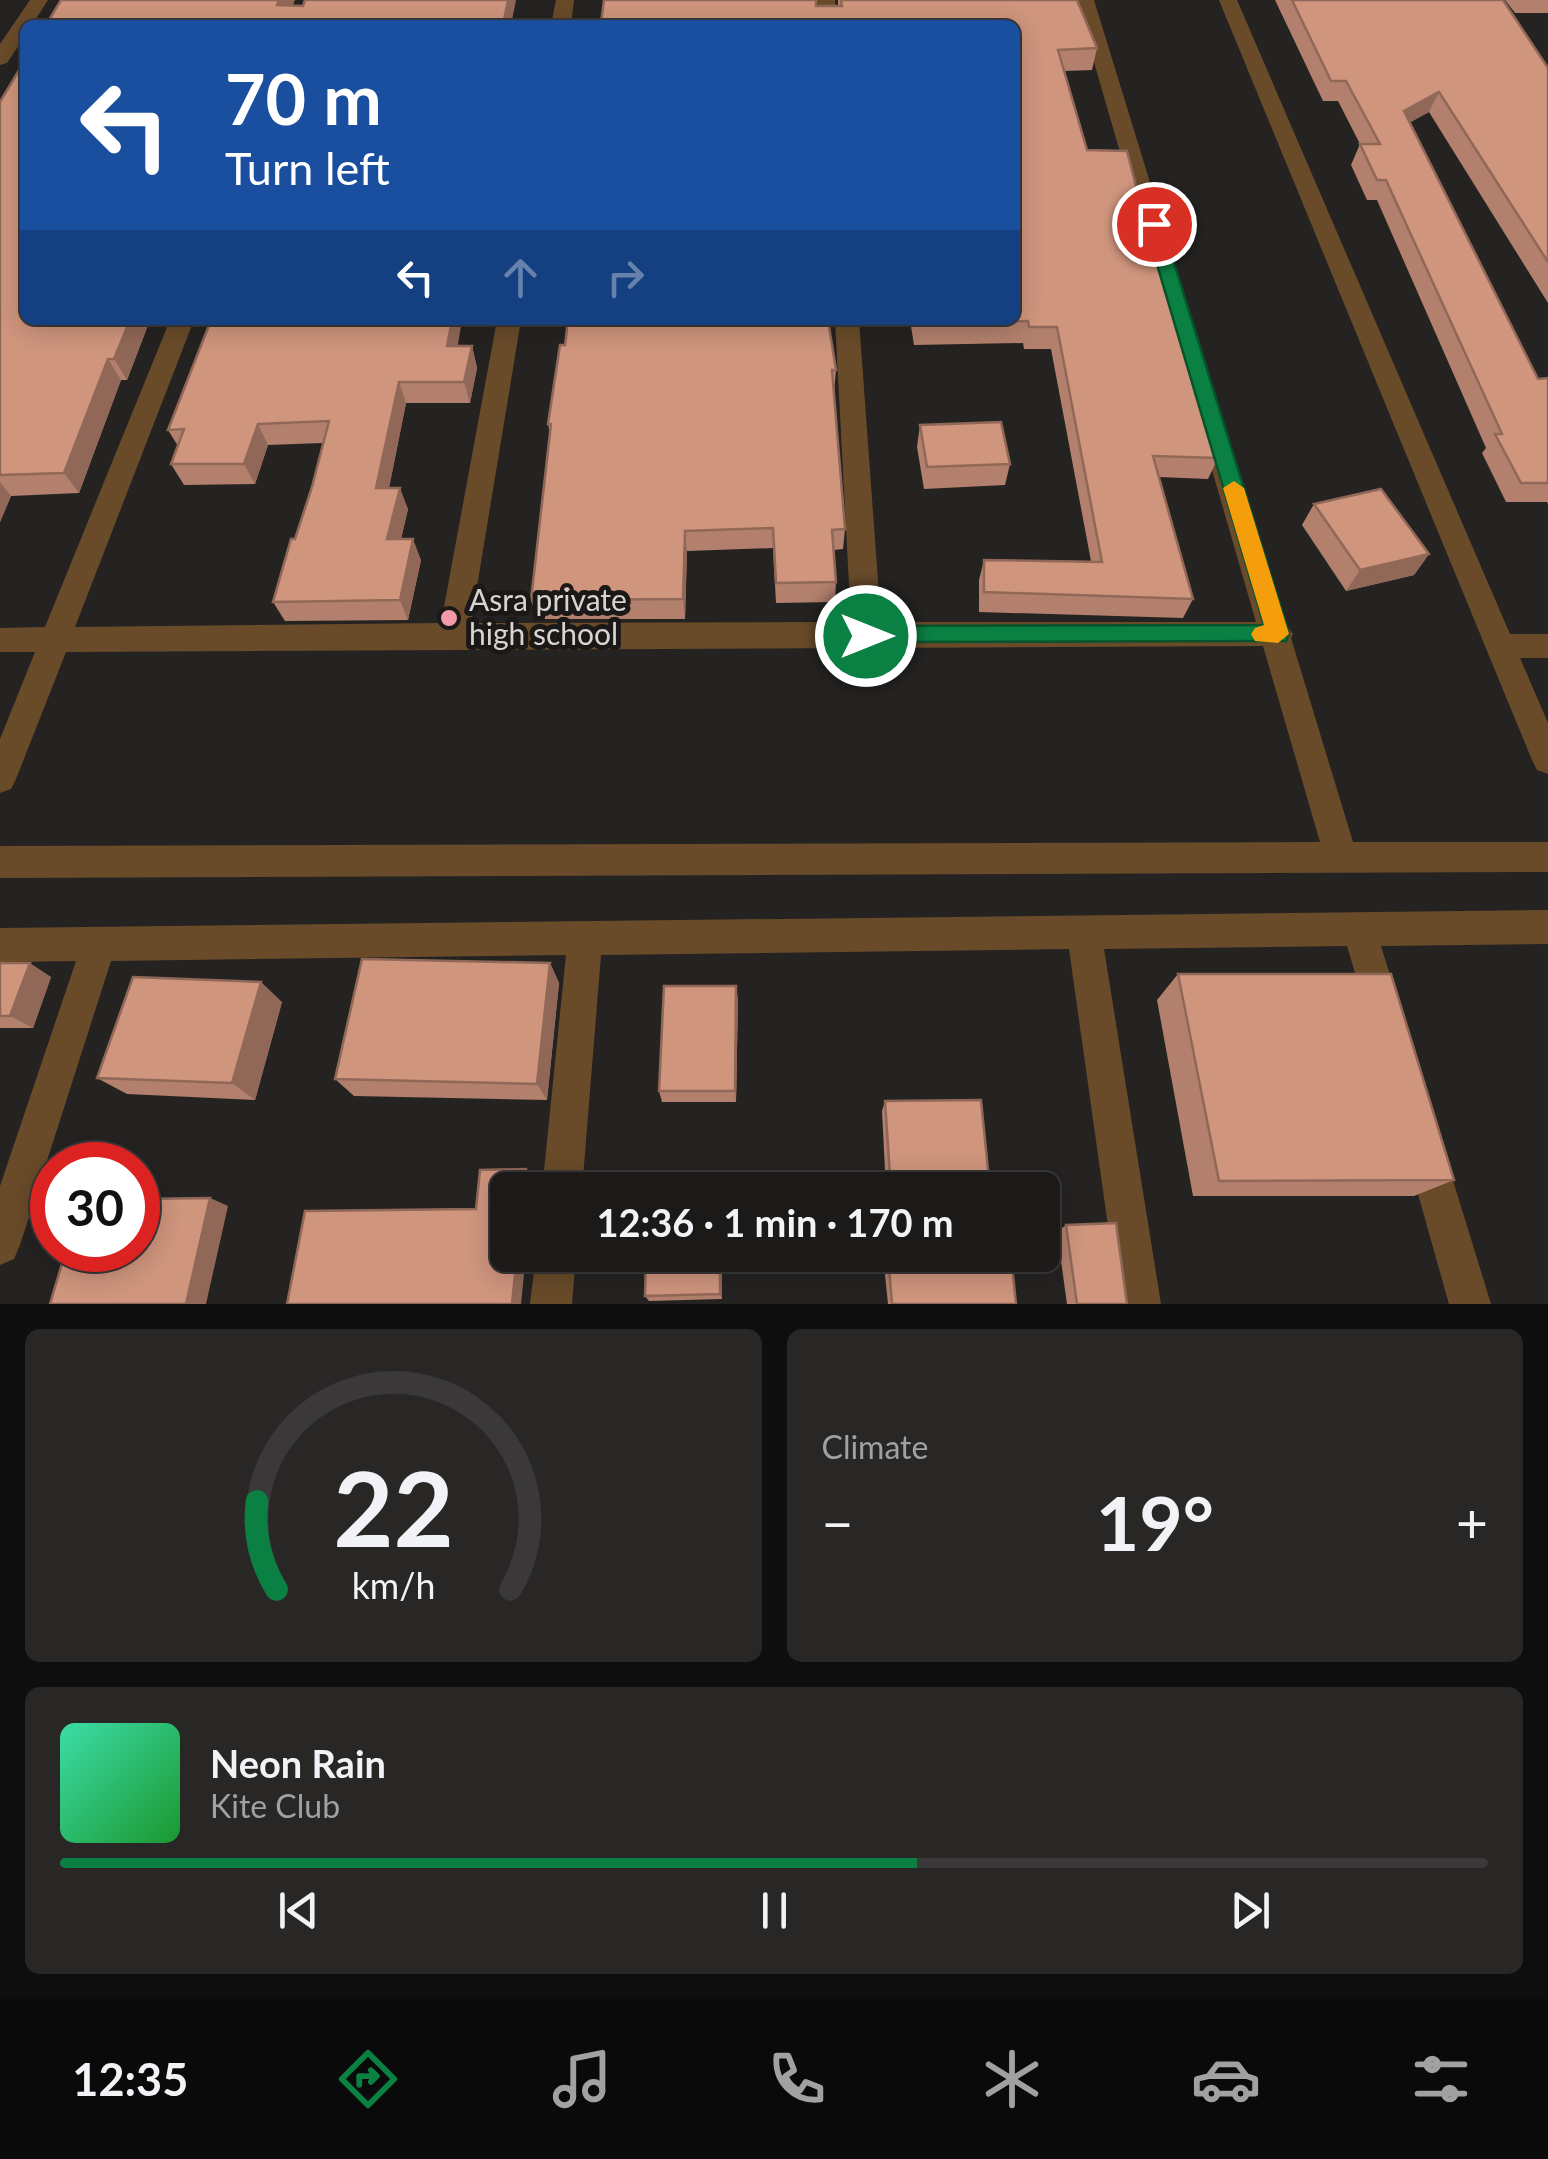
<!DOCTYPE html>
<meta charset="utf-8">
<style>
:root{--surface:#1c1a19;--page:#292726;--text:#f1f3f6;--muted:#a0a1a2;--line:#3a3838;--accent:#0b8043}
body{margin:0;font-family:Lato,sans-serif;background:var(--page);color:var(--text);height:100vh;display:flex;flex-direction:column;font-size:38px;white-space:nowrap}
*{box-sizing:border-box;margin:0}
p{font-size:32px;color:var(--muted)}
.icon{flex:none;width:55px;height:55px;fill:none;stroke:currentColor;stroke-width:2;stroke-linecap:round;stroke-linejoin:round}
.map{position:relative;height:1304px;overflow:hidden}
.side{display:flex;flex-direction:column;gap:25px;padding:25px;background:#0f0e0e;flex:1}
.side>*{flex:none}
.guide{position:absolute;left:20px;top:20px;width:1000px;height:305px;border-radius:15px;box-shadow:0 5px 25px #0003,0 0 0 2px var(--line);background:#1a4fa0;color:#fff;overflow:hidden}
.speed{position:absolute;left:30px;top:1142px;display:flex;gap:20px;font-size:50px;font-weight:700;text-align:center}
.speed>*{display:grid;place-content:center;width:130px;height:130px;border-radius:50%;background:var(--surface);box-shadow:0 5px 25px #0003,0 0 0 2px var(--line);line-height:1}
.speed .limit{border:15px solid #d22;background:#fff;color:#111}
.pin{position:absolute;display:grid;place-items:center;width:85px;height:85px;color:#fff;margin:-42px;border:5px solid #fff;border-radius:50%;box-shadow:0 2px 10px #0007}
.me{position:absolute;width:110px;margin:-55px;rotate:90deg;stroke-linejoin:round;filter:drop-shadow(0 0 8px #0008)}
.turn{display:flex;align-items:center;gap:35px;height:210px;padding:0 40px;font-size:45px}
.turn .icon{width:130px;height:130px;stroke-width:2.5}
.turn b{display:block;font-size:70px;line-height:85px}
.lanes{display:flex;align-items:center;height:95px;padding:0 40px;background:#0003;justify-content:center;gap:50px;direction:ltr}
.lanes .off{opacity:.35}
.big{font-size:75px;font-weight:700;line-height:1.1}
.side .widget{flex:1;display:flex;flex-direction:column;justify-content:center;gap:15px;min-width:0;padding:0 35px;border-radius:15px;background:var(--page)}
.side .dial{align-items:center;gap:0}
.dial svg{height:260px;overflow:visible;fill:none;stroke:var(--line);stroke-width:7;stroke-linecap:round;text-anchor:middle}
.dial text{fill:var(--text);stroke:none}
.song{display:flex;align-items:center;gap:30px}
.cover{width:120px;height:120px;border-radius:15px;background:linear-gradient(135deg,hsl(160 70% 55%),hsl(130 70% 35%))}
.played{height:10px;border-radius:5px;background:linear-gradient(90deg,var(--accent) 60%,var(--line) 60%)}
.keys{display:flex;justify-content:space-around;direction:ltr}
.heat{display:flex;justify-content:space-between;align-items:center;font-size:55px;direction:ltr}
.side .tiles{flex:1;display:grid;gap:25px;grid-template-columns:1fr 1fr}
.widget:last-child{grid-column:span 2}
.trip{position:absolute;left:490px;top:1172px;width:570px;height:100px;border-radius:15px;background:var(--surface);box-shadow:0 5px 25px #0003,0 0 0 2px var(--line);font-weight:700;line-height:100px;text-align:center}
.tabs{display:flex;height:160px;justify-content:space-around;align-items:center;background:#0b0a0a;color:var(--muted)}
.tabs .icon{width:70px;height:70px}
.tabs .selected{color:var(--accent)}
.tabs b{font-size:45px;color:var(--text)}
.map>svg:first-child{display:block}
.lines{fill:none;stroke-linecap:round;stroke-linejoin:round}
.minor{fill:#694b2a;fill-rule:evenodd}
.wall{fill:#b2806c}
.shaded-wall{fill:#916858}
.building{fill:#cf957d;stroke:#916858;stroke-width:2.5}
.route{fill:#0b8043;stroke:#07532c;stroke-width:2.5}
.slow{fill:#f59e0b}
.poi-dot{fill:#f39aa9;stroke:#1b1917;stroke-width:4}
.labels{text-anchor:middle;stroke-width:10;stroke-linejoin:round;paint-order:stroke}
.poi-label{font-size:30px;fill:#d7d5d4;stroke:#1b1917;text-anchor:start}
</style>
<div class="map">
<svg width="1548" height="1304" viewBox="0 0 1548 1304">
<rect width="100%" height="100%" fill="#252321"/>
<g class="lines">
<!-- minor -->
<g class="minor">
<polygon points="30,0 48,0 32,25 25,25 25,36 7,63 0,65 0,44"/>
<polygon points="556,0 574,0 571,25 551,25"/>
<polygon points="817,0 835,0 838,25 818,25"/>
<polygon points="1076,0 1094,0 1286,625 1293,634 1291,638 1353,842 1548,842 1548,872 0,878 0,846 1320,842 1263,646 66,652 16,779 11,789 0,793 0,739 35,652 0,652 0,628 45,627 170,320 194,320 75,627 441,623 497,320 521,320 471,623 851,622 835,320 859,320 881,622 1256,622"/>
<polygon points="1219,0 1237,0 1510,634 1548,634 1548,658 1520,658 1548,723 1548,774 1537,770 1532,760"/>
<polygon points="1548,910 1548,944 1381,946 1402,1013 1397,1026 1384,1031 1371,1026 1347,946 1104,949 1161,1304 1119,1304 1069,949 601,955 582,1190 542,1190 566,955 111,961 20,1245 14,1259 0,1265 0,1186 76,961 0,962 0,928"/>
<polygon points="1424,1129 1438,1134 1443,1148 1491,1304 1449,1304 1405,1148 1410,1134"/>
<polygon points="536,1255 576,1255 572,1304 530,1304"/>
</g>
</g>
<!-- wall -->
<g class="wall">
<polygon points="838,0 1077,0 1097,48 1092,70 1064,71 1087,150 1149,237 1218,458 1208,479 1159,477 1193,599 1183,618 979,612 979,580 984,560 1091,561 1051,349 1024,349 1023,343 914,345 910,320 1015,320 1015,25 551,25 601,23 816,6 838,6"/>
<polygon points="1275,0 1503,0 1548,68 1548,303 1429,112 1410,122 1538,379 1548,378 1548,504 1547,502 1506,502 1482,453 1486,448 1377,200 1367,200 1351,165 1360,144 1338,101 1323,101"/>
<polygon points="1505,0 1548,0 1548,13 1515,13"/>
<polygon points="0,102 150,320 127,380 121,380 79,493 11,496 0,522"/>
<polygon points="565,345 836,370 834,391 845,529 843,549 834,550 836,582 835,602 776,603 773,548 687,551 685,619 537,619 531,600 550,434 548,424"/>
<polygon points="457,346 472,346 477,368 470,403 406,403 389,488 408,509 401,539 421,560 408,620 285,621 273,602 312,487 323,443 268,445 255,484 184,485 171,464 178,446 168,430"/>
<polygon points="920,425 1010,464 1005,485 924,489 917,447"/>
<polygon points="1314,504 1429,554 1414,575 1346,591 1302,525"/>
<polygon points="0,963 51,977 33,1028 0,1028"/>
<polygon points="550,963 559,983 547,1100 354,1096 335,1079"/>
<polygon points="1178,974 1454,1180 1414,1196 1193,1196 1157,1000"/>
<polygon points="738,999 736,1102 662,1102 659,1091"/>
<polygon points="282,1002 255,1100 127,1094 97,1078"/>
<polygon points="885,1101 990,1190 886,1190 882,1111"/>
<polygon points="1066,1225 1127,1304 1067,1304 1057,1232"/>
<polygon points="646,1255 722,1255 722,1299 649,1301 645,1296"/>
<polygon points="883,1255 1011,1255 1016,1304 888,1304"/>
</g>
<!-- shaded-wall -->
<g class="shaded-wall">
<polygon points="279,0 295,0 286,25 277,5"/>
<polygon points="508,0 516,0 511,25 503,25"/>
<polygon points="1439,92 1429,112 1395,131 1404,111"/>
<polygon points="130,320 150,320 127,380 114,359"/>
<polygon points="452,320 462,320 454,368 447,346"/>
<polygon points="472,346 477,368 470,403 464,382"/>
<polygon points="108,359 121,380 79,493 64,473"/>
<polygon points="399,382 406,403 385,508 376,488"/>
<polygon points="258,424 268,445 255,484 244,464"/>
<polygon points="0,482 11,496 0,522"/>
<polygon points="400,488 408,509 396,560 387,539"/>
<polygon points="685,531 687,551 685,619 683,599"/>
<polygon points="413,539 421,560 408,620 400,600"/>
<polygon points="1429,554 1414,575 1346,591 1360,570"/>
<polygon points="30,963 51,977 33,1028 10,1016"/>
<polygon points="550,963 559,983 547,1100 537,1084"/>
<polygon points="261,982 282,1002 255,1100 232,1083"/>
<polygon points="736,986 738,999 736,1102 735,1091"/>
<polygon points="526,1169 533,1178 532,1190 524,1190"/>
<polygon points="210,1198 228,1206 206,1304 186,1304"/>
<polygon points="517,1255 526,1255 521,1304 512,1304"/>
<polygon points="720,1255 722,1255 722,1299 720,1294"/>
</g>
<!-- building -->
<g class="building">
<polygon points="61,0 279,0 277,5 303,6 305,0 508,0 503,25 46,25"/>
<polygon points="604,0 816,0 816,6 842,6 841,0 1077,0 1097,48 1058,50 1087,150 1127,151 1149,237 1154,237 1177,331 1182,331 1218,458 1153,456 1193,599 984,592 984,560 1102,562 1057,327 1029,327 1028,321 917,323 916,320 1015,320 1015,25 879,25 879,23 816,22 816,25 551,25 601,23"/>
<polygon points="1292,0 1503,0 1548,68 1548,262 1439,92 1404,111 1538,379 1548,378 1548,483 1521,483 1495,434 1502,434 1386,180 1377,180 1360,144 1380,144 1346,81 1331,81"/>
<polygon points="25,60 25,320 130,320 114,359 108,359 64,473 0,475 0,102"/>
<polygon points="211,320 452,320 447,346 472,346 464,382 399,382 376,488 400,488 387,539 413,539 400,600 273,602 291,539 295,539 312,487 329,421 258,424 244,464 171,464 184,429 168,430"/>
<polygon points="568,320 828,320 836,370 832,370 845,529 832,530 836,582 776,583 773,528 685,531 683,599 531,600 551,424 548,424 560,345 565,345"/>
<polygon points="1001,422 1010,464 927,467 920,425"/>
<polygon points="1381,489 1429,554 1360,570 1314,504"/>
<polygon points="362,959 550,963 537,1084 335,1079"/>
<polygon points="0,963 30,963 10,1016 0,1016"/>
<polygon points="1178,974 1391,974 1454,1180 1219,1181"/>
<polygon points="133,977 261,982 232,1083 97,1078"/>
<polygon points="664,986 736,986 735,1091 659,1091"/>
<polygon points="981,1100 990,1190 891,1190 885,1101"/>
<polygon points="526,1169 524,1190 508,1190 508,1255 517,1255 512,1304 287,1304 305,1211 476,1209 480,1170"/>
<polygon points="719,1181 719,1190 648,1190 648,1183"/>
<polygon points="210,1198 186,1304 50,1304 66,1250 138,1250 138,1199"/>
<polygon points="1116,1223 1127,1304 1077,1304 1066,1225"/>
<polygon points="646,1255 720,1255 720,1294 645,1296"/>
<polygon points="888,1255 1011,1255 1016,1304 892,1304"/>
</g>
<!-- route -->
<polygon class="route" points="1154,218 1162,224 1289,634 1286,641 859,642 855,636 866,626 1264,625 1145,224"/>
<!-- slow -->
<polygon class="slow" points="1234,481 1244,488 1289,634 1278,643 1255,641 1251,634 1255,628 1264,625 1223,488"/>
<!-- markers -->
<circle class="poi-dot" cx="449" cy="618" r="10"/>
<g class="labels">
<!-- poi labels -->
<g class="poi-label">
<text x="469" y="611">Asra private<tspan x="469" dy="34">high school</tspan></text>
</g>
</g>
</svg>
<div class="speed"><div class="limit">30</div></div>
<div class="pin" style="left:1154px;top:224px;background:#d93025"><svg class="icon" aria-label="arrive" viewBox="0 0 24 24"><path d="M6 21V4h12l-3 4 3 4H6"/></svg></div>
<svg class="me" style="left:866px;top:636px" viewBox="-20 -20 40 40"><circle r="17" fill="#0b8043" stroke="#fff" stroke-width="3"/><path d="M0-11L8 9 0 5-8 9z" fill="#fff"/></svg>
<div class="trip">12:36 · 1 min · 170 m</div>
<div class="guide">
<div class="turn"><svg class="icon" aria-label="left" viewBox="0 0 24 24"><path d="M17 20v-9H6M10 6l-5 5 5 5"/></svg><div><b>70 m</b>Turn left</div></div>
<div class="lanes"><svg class="icon" aria-label="left" viewBox="0 0 24 24"><path d="M17 20v-9H6M10 6l-5 5 5 5"/></svg><svg class="icon off" aria-label="ahead" viewBox="0 0 24 24"><path d="M12 20V5M6 11l6-6 6 6"/></svg><svg class="icon off" aria-label="right" viewBox="0 0 24 24"><path d="M7 20v-9h11M14 6l5 5-5 5"/></svg></div>
</div>
</div>
<section class="side">
<div class="tiles">
<div class="widget dial"><svg viewBox="0 0 100 80">
<path d="M14 69A42 42 0 1 1 86 69"/>
<path d="M14 69A42 42 0 0 1 8 42" stroke="#0b8043"/>
<text x="50" y="56" font-size="32" font-weight="700">22</text>
<text x="50" y="72" font-size="11">km/h</text>
</svg></div>
<div class="widget"><p>Climate</p>
<div class="heat"><a>−</a><b class="big">19°</b><a>+</a></div>
</div>
<div class="widget">
<div class="song"><i class="cover"></i><div><b>Neon Rain</b><p>Kite Club</p></div></div>
<div class="played"></div>
<div class="keys"><svg class="icon" aria-label="previous" viewBox="0 0 24 24"><path d="M18 5L8 12l10 7zM5 5v14"/></svg><svg class="icon" aria-label="pause" viewBox="0 0 24 24"><path d="M8 5v14M16 5v14"/></svg><svg class="icon" aria-label="next" viewBox="0 0 24 24"><path d="M6 5l10 7-10 7zM19 5v14"/></svg></div>
</div>
</div>
</section>
<nav class="tabs">
<b>12:35</b>
<svg class="icon selected" aria-label="directions" viewBox="0 0 24 24"><path d="M12 3l9 9-9 9-9-9zM9 14v-3h6M13 9l2 2-2 2"/></svg>
<svg class="icon" aria-label="music" viewBox="0 0 24 24"><path d="M9 18V5l10-2v13"/><circle cx="6" cy="18" r="3"/><circle cx="16" cy="16" r="3"/></svg>
<svg class="icon" aria-label="phone" viewBox="0 0 24 24"><path d="M5 4h4l2 5-3 2q2 4 5 5l2-3 5 2v4C11 20 4 13 5 4z"/></svg>
<svg class="icon" aria-label="climate" viewBox="0 0 24 24"><path d="M12 3v18M4 7l16 10M4 17L20 7"/></svg>
<svg class="icon" aria-label="car" viewBox="0 0 24 24"><path d="M5 17H2v-5l4-1 3-4h7l3 4 3 1v5h-3M9 17h6M6 11h13"/><circle cx="7" cy="17" r="2"/><circle cx="17" cy="17" r="2"/></svg>
<svg class="icon" aria-label="filters" viewBox="0 0 24 24"><path d="M4 7h16M4 17h16"/><circle cx="9" cy="7" r="2"/><circle cx="15" cy="17" r="2"/></svg>
</nav>
